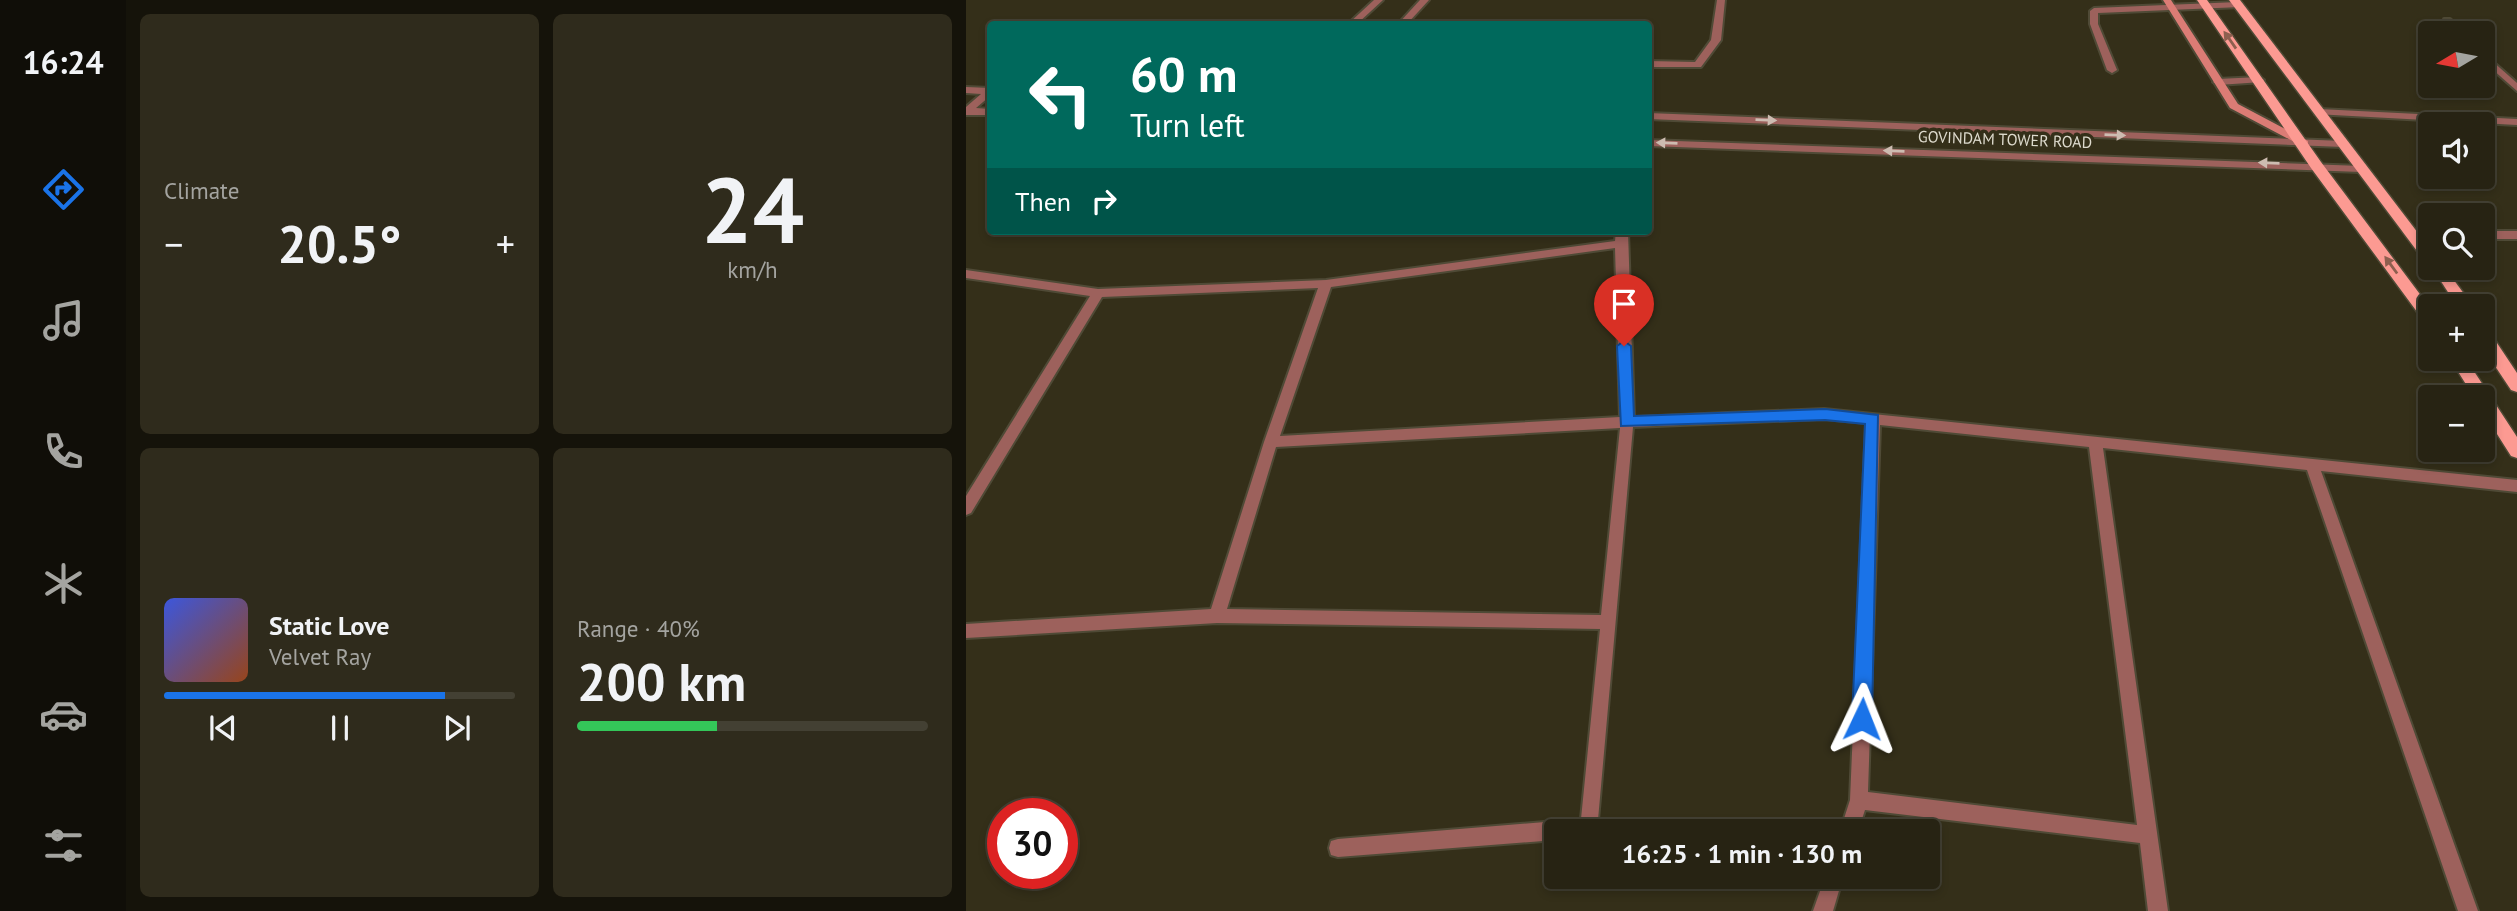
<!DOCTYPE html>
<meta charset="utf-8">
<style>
:root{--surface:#272313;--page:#2f2b1c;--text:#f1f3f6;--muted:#a4a4a0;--line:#434033;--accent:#1a73e8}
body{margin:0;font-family:"PT Sans",sans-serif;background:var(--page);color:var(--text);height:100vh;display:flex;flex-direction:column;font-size:26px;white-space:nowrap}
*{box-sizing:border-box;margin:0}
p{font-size:23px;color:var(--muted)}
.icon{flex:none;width:38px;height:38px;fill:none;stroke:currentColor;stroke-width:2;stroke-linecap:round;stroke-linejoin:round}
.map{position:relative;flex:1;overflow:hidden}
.drawer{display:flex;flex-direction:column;gap:14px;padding:14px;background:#15130a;width:840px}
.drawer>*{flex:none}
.guide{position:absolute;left:21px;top:21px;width:665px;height:214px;border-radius:7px;box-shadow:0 4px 10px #0003,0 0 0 2px var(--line);background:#00695c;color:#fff;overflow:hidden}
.needle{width:46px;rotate:260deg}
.fabs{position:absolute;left:1452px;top:21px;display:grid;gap:14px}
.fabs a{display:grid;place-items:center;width:77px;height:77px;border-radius:7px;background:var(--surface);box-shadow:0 4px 10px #0003,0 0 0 2px var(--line);font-size:35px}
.speed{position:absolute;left:21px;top:798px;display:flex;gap:14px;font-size:35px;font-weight:700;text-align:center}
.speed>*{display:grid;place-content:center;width:91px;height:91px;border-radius:50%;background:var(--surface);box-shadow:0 4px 10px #0003,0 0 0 2px var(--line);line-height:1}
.speed .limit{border:10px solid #d22;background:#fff;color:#111}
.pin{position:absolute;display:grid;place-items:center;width:60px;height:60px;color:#fff;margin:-72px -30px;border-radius:50% 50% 50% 0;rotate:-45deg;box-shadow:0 0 7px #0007}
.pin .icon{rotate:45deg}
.me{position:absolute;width:77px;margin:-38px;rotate:2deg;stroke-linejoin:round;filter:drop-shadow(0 0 5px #0008)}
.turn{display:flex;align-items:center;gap:24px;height:147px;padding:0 28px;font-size:32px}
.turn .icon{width:91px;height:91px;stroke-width:2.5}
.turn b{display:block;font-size:49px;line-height:60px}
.then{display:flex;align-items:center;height:66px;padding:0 28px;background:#0003;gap:14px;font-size:26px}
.big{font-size:52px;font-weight:700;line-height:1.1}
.drawer .tile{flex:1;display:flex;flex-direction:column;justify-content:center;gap:10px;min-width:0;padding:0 24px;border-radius:10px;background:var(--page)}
.drawer .dial{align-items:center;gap:0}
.dial b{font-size:91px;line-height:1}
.song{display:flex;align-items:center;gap:21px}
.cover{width:84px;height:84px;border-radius:10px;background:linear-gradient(135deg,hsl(230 70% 55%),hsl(20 70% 35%))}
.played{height:7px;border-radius:4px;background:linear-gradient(90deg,var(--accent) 80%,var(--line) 80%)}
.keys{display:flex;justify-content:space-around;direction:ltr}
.heat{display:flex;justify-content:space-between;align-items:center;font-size:38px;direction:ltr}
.charge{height:10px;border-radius:5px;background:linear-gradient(90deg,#34c759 40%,var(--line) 0)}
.drawer .tiles{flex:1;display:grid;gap:14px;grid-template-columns:repeat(2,1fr)}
.trip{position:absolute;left:578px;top:819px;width:396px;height:70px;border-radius:7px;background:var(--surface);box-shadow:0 4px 10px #0003,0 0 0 2px var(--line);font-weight:700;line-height:70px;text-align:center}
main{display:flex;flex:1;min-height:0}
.dock{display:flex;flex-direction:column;width:126px;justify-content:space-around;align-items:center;background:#100e08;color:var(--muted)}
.dock .icon{width:49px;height:49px}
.dock .active{color:var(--accent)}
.dock b{font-size:32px;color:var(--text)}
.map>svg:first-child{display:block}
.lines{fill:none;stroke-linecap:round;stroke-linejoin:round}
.lane-casing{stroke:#4f4a36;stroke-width:4}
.street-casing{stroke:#4f4a36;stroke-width:4}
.secondary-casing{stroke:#4f4a36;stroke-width:4}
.primary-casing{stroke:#4f4a36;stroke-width:3}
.lane{fill:#9d615c;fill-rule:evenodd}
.street{fill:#9d615c;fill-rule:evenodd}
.secondary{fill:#db7c75;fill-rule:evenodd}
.primary{fill:#fc9a92;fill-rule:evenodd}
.oneway{fill:#8e5f4f}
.oneway2{fill:#cdbcb1}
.route{fill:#1a73e8;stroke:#114b97;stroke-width:2}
.labels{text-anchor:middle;stroke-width:7;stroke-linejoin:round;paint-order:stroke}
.far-street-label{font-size:16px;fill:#dddacd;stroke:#342f19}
</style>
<main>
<nav class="dock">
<b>16:24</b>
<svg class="icon active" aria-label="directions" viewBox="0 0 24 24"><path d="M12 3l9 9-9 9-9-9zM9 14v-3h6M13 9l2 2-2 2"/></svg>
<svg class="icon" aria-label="music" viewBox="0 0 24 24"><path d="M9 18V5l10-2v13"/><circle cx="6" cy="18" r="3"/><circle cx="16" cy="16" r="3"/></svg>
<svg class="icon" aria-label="phone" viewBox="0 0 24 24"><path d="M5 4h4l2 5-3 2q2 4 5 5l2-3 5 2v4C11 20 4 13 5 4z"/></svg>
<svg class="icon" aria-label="climate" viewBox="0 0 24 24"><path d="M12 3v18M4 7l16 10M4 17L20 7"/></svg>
<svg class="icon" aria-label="car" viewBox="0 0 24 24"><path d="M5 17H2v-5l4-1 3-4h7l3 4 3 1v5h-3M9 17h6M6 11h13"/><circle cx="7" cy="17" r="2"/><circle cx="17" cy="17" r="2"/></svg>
<svg class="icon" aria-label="filters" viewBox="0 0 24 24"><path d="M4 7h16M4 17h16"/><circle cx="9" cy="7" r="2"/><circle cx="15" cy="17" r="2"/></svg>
</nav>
<section class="drawer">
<div class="tiles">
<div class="tile"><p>Climate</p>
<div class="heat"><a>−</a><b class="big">20.5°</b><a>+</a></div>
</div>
<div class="tile dial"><b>24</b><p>km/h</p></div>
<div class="tile">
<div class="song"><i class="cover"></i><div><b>Static Love</b><p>Velvet Ray</p></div></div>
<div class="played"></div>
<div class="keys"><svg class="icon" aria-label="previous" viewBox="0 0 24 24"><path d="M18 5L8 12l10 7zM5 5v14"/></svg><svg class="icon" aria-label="pause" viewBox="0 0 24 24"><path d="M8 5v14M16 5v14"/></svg><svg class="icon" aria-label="next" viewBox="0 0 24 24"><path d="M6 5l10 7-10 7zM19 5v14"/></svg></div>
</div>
<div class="tile"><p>Range · 40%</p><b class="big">200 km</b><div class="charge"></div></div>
</div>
</section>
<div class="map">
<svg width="1551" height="911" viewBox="0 0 1551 911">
<rect width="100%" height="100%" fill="#342f19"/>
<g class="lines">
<!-- lane casing -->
<g class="lane-casing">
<polygon id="lane" points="1272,2 1275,3 1275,7 1132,13 1132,24 1151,70 1146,73 1141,70 1124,24 1124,11 1128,8"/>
</g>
<!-- street casing -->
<g class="street-casing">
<g id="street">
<polygon points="408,0 417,0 391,24 382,24"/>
<polygon points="454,0 463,0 441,24 432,24"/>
<polygon points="751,0 759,0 755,40 735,67 682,67 682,61 729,62 745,40"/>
<polygon points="1478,19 1484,19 1499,33 1489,33 1478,23"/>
<polygon points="1517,53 1551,83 1551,91 1517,61"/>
<polygon points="1293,77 1298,80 1296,82 1252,85 1247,82 1252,79"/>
<polygon points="0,87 24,88 24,96 10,108 24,109 24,115 0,115 0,107 15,94 0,93"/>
<polygon points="1353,109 1551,119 1551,125 1349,114 1349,110"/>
<polygon points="682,113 1377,141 1382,144 1377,147 682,119"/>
<polygon points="682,140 1395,166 1400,169 1395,172 682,146"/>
<path d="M 650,231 L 662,231 L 668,417 L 858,409 L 1551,480 L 1551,492 L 1355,471 L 1512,911 L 1492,911 L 1341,470 L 1137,448 L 1202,911 L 1182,911 L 1174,843 L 899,810 L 892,831 L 874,831 L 884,800 L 900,423 L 858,419 L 667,427 L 631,831 L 590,831 L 590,840 L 372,857 L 365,855 L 363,848 L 365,841 L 372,839 L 615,819 L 634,629 L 251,623 L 0,638 L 0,624 L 245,609 L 298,442 L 352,288 L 136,297 L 5,513 L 0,515 L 0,496 L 124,296 L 0,278 L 0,270 L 132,289 L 360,280 L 649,241 ZM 649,248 L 654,417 L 314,436 L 365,287 ZM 914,425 L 1123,447 L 1171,825 L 902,792 ZM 654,428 L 635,615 L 261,609 L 310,447 Z"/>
<polygon points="1446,231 1465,231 1465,239 1442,238 1440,235"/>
<rect x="1517" y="231" width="34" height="8"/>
<polygon points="859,877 877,877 867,911 847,911"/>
</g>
</g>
<!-- secondary casing -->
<g class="secondary-casing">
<polygon id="secondary" points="1197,0 1205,0 1272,104 1342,141 1342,145 1334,145 1264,108"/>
</g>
<!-- primary casing -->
<g class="primary-casing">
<g id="primary">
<polygon points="1231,0 1241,0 1355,162 1465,309 1465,325 1460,324 1345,168"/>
<polygon points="1263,0 1274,0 1465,250 1465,265 1460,263"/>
<polygon points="1465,266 1479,268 1507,306 1491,306"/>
<polygon points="1517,330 1523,331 1551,373 1551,392 1545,390 1517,348"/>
<polygon points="1484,359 1500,359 1551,437 1551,458 1545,456 1517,412 1517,397 1508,397"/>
</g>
</g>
<!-- lane -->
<use href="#lane" class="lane"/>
<!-- street -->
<use href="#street" class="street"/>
<!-- secondary -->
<use href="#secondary" class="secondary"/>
<!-- primary -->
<use href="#primary" class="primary"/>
</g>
<!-- one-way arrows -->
<defs><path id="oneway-solid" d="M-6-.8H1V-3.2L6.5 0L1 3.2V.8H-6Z" transform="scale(1.75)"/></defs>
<g class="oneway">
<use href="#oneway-solid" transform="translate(1264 40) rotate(-125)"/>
<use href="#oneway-solid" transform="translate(1425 265) rotate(-126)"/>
</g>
<g class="oneway2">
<use href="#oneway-solid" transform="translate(800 120) rotate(2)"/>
<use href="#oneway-solid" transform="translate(1149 135) rotate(2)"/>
<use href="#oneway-solid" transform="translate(701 143) rotate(-178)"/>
<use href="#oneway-solid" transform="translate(928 151) rotate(-178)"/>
<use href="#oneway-solid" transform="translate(1303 163) rotate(-178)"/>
</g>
<!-- route -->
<polygon class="route" points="658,341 665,346 668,416 859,409 912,415 906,719 903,725 896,728 889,725 886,719 899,424 859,420 655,426 651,346"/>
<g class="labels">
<!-- far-street labels -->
<g class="far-street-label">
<text transform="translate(1039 139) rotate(2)" y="6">GOVINDAM TOWER ROAD</text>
</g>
</g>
</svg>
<div class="fabs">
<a><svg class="needle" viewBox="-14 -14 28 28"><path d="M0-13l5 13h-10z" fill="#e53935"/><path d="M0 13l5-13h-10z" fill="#a4a4a0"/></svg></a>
<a><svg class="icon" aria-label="sound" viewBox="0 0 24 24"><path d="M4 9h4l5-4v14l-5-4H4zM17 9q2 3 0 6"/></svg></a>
<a><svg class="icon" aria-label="search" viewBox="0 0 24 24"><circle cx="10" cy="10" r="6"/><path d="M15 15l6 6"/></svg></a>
<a>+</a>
<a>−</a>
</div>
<div class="speed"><div class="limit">30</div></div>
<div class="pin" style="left:658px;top:346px;background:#d93025"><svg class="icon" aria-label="arrive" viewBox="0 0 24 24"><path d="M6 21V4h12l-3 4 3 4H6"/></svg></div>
<svg class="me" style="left:896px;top:719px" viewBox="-20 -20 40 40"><path d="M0-17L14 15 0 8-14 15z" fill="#1a73e8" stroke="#fff" stroke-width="4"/></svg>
<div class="trip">16:25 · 1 min · 130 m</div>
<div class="guide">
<div class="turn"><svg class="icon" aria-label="left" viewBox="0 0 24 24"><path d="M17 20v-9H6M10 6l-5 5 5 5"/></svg><div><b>60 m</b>Turn left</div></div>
<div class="then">Then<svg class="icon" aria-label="right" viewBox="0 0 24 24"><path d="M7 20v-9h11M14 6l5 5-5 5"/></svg></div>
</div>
</div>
</main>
